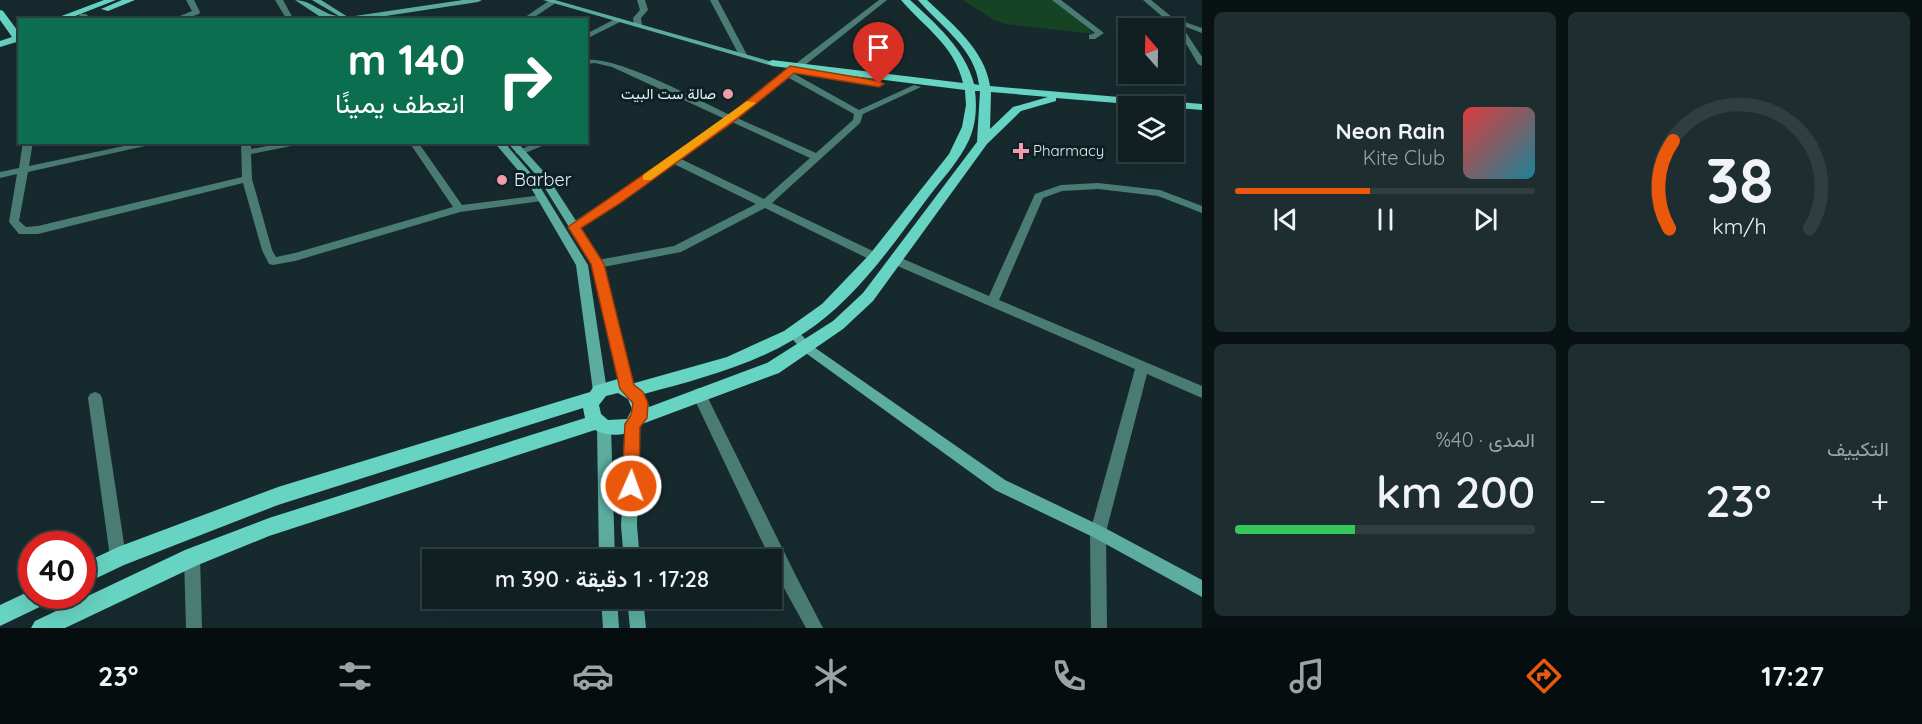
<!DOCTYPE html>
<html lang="ar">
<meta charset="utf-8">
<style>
:root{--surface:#102022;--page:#1e2d2f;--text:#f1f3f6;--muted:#9ca3a5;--line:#303e40;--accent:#ea580c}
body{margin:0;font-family:Quicksand,Vazirmatn,sans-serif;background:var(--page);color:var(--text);direction:rtl;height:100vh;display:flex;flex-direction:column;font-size:22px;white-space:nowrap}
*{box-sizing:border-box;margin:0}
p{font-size:20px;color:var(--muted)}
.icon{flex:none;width:33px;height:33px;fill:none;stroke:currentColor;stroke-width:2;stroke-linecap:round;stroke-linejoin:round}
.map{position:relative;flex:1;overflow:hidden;direction:ltr}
.side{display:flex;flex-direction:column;gap:12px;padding:12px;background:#091213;width:720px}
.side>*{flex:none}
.hud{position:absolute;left:18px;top:18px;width:570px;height:126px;border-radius:0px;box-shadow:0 6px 24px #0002,0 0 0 2px var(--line);direction:rtl;background:#0b6e4f;color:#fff;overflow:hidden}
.needle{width:39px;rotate:340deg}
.controls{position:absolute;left:1118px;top:18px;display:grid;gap:12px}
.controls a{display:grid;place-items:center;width:66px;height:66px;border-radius:0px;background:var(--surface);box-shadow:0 6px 24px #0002,0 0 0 2px var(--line);font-size:30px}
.speed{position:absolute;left:18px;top:531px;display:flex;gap:12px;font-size:30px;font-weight:700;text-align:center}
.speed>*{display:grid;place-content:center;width:78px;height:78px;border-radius:50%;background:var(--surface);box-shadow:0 6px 24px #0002,0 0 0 2px var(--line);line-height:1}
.speed .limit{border:9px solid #d22;background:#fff;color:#111}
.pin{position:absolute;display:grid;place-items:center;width:51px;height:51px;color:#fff;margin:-62px -26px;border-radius:50% 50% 50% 0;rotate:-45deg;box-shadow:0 0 6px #0007}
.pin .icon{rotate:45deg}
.me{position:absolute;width:66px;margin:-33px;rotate:2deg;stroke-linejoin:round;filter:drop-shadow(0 0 4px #0008)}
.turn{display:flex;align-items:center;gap:21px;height:126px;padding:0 24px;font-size:27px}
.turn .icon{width:78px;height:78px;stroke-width:2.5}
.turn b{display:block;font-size:42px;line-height:51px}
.big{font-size:45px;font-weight:600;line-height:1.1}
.side .card{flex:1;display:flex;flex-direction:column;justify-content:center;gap:9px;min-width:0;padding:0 21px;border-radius:9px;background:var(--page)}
.side .dial{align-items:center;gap:0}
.dial svg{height:156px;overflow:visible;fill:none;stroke:var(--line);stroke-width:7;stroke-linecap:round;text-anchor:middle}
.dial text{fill:var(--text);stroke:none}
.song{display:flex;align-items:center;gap:18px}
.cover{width:72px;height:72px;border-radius:9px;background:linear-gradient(135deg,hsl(0 70% 55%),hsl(190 70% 35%))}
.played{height:6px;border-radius:3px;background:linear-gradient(90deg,var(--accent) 45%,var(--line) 45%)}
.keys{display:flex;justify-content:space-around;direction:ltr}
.heat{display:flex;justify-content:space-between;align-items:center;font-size:33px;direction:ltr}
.charge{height:9px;border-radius:4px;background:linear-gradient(90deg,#34c759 40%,var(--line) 0)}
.side .tiles{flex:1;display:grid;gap:12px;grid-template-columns:repeat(2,1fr)}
.trip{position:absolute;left:422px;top:549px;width:360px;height:60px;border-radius:0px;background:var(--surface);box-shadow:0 6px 24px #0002,0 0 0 2px var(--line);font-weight:600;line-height:60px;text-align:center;direction:rtl}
.dock{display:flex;height:96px;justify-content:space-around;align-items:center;background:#060d0e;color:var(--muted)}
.dock .icon{width:42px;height:42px}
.dock .active{color:var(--accent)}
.dock b{font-size:27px;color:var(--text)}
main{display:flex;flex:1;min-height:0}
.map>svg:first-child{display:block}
.green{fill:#164324}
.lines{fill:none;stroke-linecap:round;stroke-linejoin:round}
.street{fill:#4b7c74;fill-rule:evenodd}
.secondary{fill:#5cada0;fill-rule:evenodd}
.primary{fill:#67d3c2;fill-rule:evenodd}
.route{fill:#ea580c;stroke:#983908;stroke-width:1.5}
.slow{fill:#f59e0b}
.poi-dot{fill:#f39aac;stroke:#0d2024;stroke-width:2}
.labels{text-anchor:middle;stroke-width:6;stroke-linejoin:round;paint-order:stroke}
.far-poi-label{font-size:15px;fill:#e4f0f2;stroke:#0d2024;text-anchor:end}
.poi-label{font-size:18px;fill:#e4f0f2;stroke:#0d2024;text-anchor:start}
</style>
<main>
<section class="side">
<div class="tiles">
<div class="card dial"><svg viewBox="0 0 100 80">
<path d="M14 69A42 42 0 1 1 86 69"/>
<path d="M14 69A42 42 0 0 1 16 24" stroke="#ea580c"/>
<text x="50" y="56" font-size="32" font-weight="700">38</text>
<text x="50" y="72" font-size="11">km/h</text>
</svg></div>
<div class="card">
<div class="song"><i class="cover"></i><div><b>Neon Rain</b><p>Kite Club</p></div></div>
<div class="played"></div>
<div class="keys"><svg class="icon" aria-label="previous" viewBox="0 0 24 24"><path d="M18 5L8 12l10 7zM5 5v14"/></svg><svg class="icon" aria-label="pause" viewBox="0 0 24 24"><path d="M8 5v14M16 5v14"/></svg><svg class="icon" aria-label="next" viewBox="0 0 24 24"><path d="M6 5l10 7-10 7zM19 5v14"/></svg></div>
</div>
<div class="card"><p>التكييف</p>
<div class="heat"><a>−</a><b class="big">23°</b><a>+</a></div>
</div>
<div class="card"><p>المدى · 40%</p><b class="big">200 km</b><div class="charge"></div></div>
</div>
</section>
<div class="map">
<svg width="1202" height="628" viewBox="0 0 1202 628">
<rect width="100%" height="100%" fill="#162a2e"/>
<!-- green -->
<polygon class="green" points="963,0 1055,0 1094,34 1005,24 992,19"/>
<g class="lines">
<!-- street -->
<g class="street">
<polygon points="186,0 194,0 200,12 199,14 182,20 170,20 192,11"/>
<polygon points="275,0 283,0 294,20 287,20"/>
<polygon points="550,0 557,2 530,20 521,20"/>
<polygon points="637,0 645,0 648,10 641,18 642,25 638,27 634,25 633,18 640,10"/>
<polygon points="710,0 718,0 747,55 746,57 739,55"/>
<path d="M 879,0 L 887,0 L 800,69 L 794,70 L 793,73 L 859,110 L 914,85 L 921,87 L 863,114 L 860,123 L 772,203 L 879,254 L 881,257 L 879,260 L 871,260 L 765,208 L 681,252 L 598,268 L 594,267 L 592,264 L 594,261 L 598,260 L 674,246 L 756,204 L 674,164 L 578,230 L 570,230 L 569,227 L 570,224 L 668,160 L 669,157 L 673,156 L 725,119 L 612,67 L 595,63 L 586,64 L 586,60 C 618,56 698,100 730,115 L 785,73 L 787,67 L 794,65 ZM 789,78 L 854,114 L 853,120 L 816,153 L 737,118 ZM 732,122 L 810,158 L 764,199 L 681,159 Z"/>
<polygon points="1052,0 1061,0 1104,33 1095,39 1089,39 1089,35 1095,33"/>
<polygon points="1143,0 1151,0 1173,18 1202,28 1202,33 1181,25 1202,57 1202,66 1198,64 1178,30"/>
<polygon points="80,14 86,14 93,20 84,20 79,16"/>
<polygon points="617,18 624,20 586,39 586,34"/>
<polygon points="23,142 33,142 29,166 143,142 163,142 28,172 19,221 26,227 38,226 242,177 241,142 251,142 251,149 288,142 311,142 251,154 252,179 272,250 276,257 295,253 453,207 409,142 418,142 462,205 542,195 547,198 542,201 460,212 295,261 273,265 269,264 262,250 243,183 38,234 19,234 9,222 17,174 0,178 0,172 19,168"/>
<polygon points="537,142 551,142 523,154 517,154 515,152"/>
<polygon points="1098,183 1160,190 1202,206 1202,213 1158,196 1098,189 1062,191 1043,198 999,300 1202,386 1202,398 1147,374 1106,532 1107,628 1091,628 1090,532 1135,369 893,264 891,261 897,257 901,258 989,296 1035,194 1061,185"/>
<polygon points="699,388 704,390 797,578 823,628 806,628 785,590 692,394 694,390"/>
<polygon points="95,392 100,394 102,398 126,557 124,563 118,565 112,563 110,557 88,398 90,394"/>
<polygon points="192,549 198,551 200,557 202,628 186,628 184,557 186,551"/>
</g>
<!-- secondary -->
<g class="secondary">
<path d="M 295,0 C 312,0 322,15 339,16 L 312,0 L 321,0 L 348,17 L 463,0 L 482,0 L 478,2 L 359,20 L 325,20 Z"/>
<polygon points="543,0 555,0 776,63 769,65"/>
<polygon points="494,142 504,142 534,177 588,265 607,391 605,395 600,396 595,395 593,391 576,265 527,181"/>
<polygon points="507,142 517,142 545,173 604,264 634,389 632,393 627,394 622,393 620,389 592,264 538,177"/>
<polygon points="793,328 797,330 811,345 1005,480 1103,527 1202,580 1202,597 1093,537 995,490 803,351 787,333 789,330"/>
<polygon points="633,418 638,420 640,424 637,526 640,560 624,560 621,526 626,424 628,420"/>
<polygon points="604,421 609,423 611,427 615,560 599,560 597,427 599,423"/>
<polygon points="601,598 617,598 619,628 603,628"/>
<polygon points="627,598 643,598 646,628 630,628"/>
</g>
<!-- primary -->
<g class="primary">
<polygon points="104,0 116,0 65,20 51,20"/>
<polygon points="122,0 135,0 108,11 101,9"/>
<path d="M 901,0 L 910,0 C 936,24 965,49 974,84 L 979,85 C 975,48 940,26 918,0 L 927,0 C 952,24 985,50 990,86 L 1202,104 L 1202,110 L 1056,98 L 1056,101 L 1021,111 L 987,144 L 873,301 L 843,329 L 779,373 L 642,424 L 639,429 C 623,435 611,438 595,430 L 269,536 L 198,565 L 65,628 L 31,628 L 35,621 L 185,550 L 269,518 L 585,418 L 583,408 L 278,505 L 124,565 L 82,585 L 82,564 L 118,547 L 278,487 L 590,392 L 594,386 L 618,379 L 631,384 L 727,357 L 784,331 L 822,304 L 870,254 L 949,154 L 962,127 L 966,105 L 965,90 L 772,66 L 767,63 L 772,60 L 963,83 C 955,46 924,27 901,0 ZM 975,91 L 980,91 L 977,142 L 863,293 L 833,321 L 767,363 L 649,407 L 644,394 C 695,380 747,367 793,340 C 850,307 888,251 927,199 C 941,180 959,162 969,140 C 976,124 977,107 975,91 ZM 991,92 L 1048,97 L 1013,107 L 990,129 ZM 618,393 L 628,399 L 632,409 L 627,419 L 608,420 L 601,414 L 599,405 L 606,396 Z"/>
<polygon points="0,10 3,11 20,34 20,41 0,47 0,41 12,37 0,20"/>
<polygon points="32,590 32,596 51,596 48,603 0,626 0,605"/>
</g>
</g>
<!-- route -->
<polygon class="route" points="790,66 879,81 884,84 879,87 794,73 736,120 619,204 581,228 604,264 634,385 643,392 648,403 647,418 640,427 639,486 637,491 631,493 625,491 622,486 625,424 631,415 633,403 620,389 591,264 568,227 728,116"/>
<!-- slow -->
<polygon class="slow" points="747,101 756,103 651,180 643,180 643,175"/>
<!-- markers -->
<g class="poi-dot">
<circle cx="728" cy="94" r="6"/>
<path d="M1018 142h6v6h6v6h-6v6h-6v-6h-6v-6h6z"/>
<circle cx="502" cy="180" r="6"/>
</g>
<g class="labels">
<!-- far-poi labels -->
<g class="far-poi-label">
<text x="716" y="99">صالة ست البيت</text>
<text x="1033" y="156" text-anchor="start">Pharmacy</text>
</g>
<!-- poi labels -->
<g class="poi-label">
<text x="514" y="186">Barber</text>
</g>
</g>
</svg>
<div class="controls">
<a><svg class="needle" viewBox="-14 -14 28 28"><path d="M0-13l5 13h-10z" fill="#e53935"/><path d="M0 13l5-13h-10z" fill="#9ca3a5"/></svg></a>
<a><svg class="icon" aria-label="layers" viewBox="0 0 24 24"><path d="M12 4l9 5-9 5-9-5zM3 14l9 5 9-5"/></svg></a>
</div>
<div class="speed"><div class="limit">40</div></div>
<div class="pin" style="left:879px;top:84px;background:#d93025"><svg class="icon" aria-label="arrive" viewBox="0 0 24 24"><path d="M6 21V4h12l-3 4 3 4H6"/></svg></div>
<svg class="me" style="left:631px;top:486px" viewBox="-20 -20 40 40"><circle r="17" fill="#ea580c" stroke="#fff" stroke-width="3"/><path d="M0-11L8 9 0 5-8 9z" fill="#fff"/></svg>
<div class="trip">17:28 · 1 دقيقة · 390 m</div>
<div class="hud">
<div class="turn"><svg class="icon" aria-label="right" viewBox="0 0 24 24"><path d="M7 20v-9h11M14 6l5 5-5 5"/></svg><div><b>140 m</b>انعطف يمينًا</div></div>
</div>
</div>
</main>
<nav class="dock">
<b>17:27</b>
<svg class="icon active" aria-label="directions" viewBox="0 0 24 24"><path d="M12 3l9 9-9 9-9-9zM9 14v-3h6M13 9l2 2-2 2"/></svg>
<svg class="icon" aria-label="music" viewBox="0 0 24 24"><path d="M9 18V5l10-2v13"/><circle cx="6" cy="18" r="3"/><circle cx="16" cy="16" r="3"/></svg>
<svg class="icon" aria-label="phone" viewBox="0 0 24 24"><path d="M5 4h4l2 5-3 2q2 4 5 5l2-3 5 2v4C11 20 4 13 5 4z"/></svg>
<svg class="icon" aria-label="climate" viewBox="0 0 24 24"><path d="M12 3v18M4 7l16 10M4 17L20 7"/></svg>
<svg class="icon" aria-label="car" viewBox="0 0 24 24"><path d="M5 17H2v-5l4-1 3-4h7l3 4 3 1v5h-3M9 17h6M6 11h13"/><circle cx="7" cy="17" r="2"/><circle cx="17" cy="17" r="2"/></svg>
<svg class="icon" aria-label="filters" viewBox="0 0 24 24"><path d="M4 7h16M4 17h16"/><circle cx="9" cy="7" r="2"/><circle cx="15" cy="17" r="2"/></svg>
<b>23°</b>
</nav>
